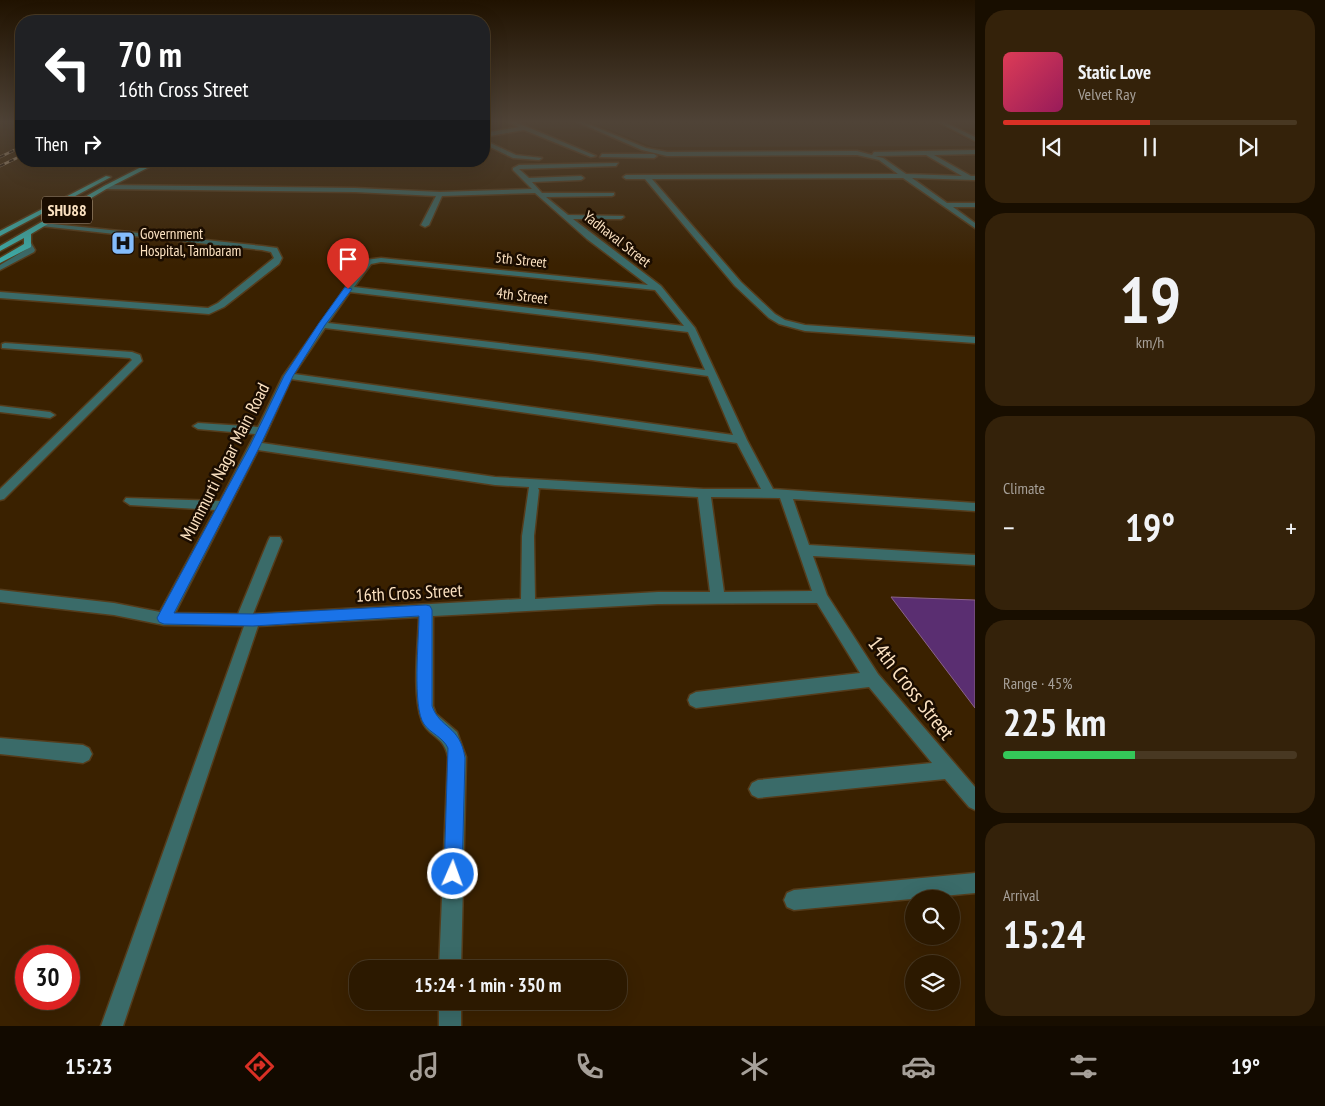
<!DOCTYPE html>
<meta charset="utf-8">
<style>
:root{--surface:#2c1900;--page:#34220a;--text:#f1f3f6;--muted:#a6a099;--line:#483822;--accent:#d93025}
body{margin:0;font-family:"PT Sans Narrow",sans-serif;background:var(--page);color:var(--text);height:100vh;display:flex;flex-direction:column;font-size:19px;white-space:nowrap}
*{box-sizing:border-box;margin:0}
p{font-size:16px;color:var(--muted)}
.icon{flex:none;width:28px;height:28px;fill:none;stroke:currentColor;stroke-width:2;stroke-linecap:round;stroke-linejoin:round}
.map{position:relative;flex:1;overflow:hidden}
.details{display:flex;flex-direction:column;gap:10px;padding:10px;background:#180e00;width:350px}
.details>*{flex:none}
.guide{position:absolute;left:15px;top:15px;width:475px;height:152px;border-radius:20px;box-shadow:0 5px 20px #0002,0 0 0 1px var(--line);background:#202124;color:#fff;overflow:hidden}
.controls{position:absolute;left:905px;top:890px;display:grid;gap:10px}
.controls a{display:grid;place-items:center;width:55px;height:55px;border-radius:50%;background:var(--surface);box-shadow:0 5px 20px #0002,0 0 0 1px var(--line);font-size:25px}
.speed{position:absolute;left:15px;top:945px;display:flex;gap:10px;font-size:25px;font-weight:700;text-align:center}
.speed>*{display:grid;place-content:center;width:65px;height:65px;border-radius:50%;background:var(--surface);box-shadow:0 5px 20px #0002,0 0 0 1px var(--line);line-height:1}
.speed .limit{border:8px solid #d22;background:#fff;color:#111}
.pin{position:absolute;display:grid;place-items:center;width:42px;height:42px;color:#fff;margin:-51px -21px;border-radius:50% 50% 50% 0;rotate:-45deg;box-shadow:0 0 5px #0007}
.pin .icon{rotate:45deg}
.me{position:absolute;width:55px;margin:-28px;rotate:2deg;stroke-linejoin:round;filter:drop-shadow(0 0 4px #0008)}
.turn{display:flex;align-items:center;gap:18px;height:105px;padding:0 20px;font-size:22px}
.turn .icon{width:65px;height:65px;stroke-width:2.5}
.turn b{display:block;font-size:35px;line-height:42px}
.then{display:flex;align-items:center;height:48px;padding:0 20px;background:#0003;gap:10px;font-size:19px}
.big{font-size:38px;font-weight:700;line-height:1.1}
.details .card{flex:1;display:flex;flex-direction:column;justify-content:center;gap:8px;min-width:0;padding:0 18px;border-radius:20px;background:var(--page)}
.details .dial{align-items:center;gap:0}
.dial b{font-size:65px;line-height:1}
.song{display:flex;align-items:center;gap:15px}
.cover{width:60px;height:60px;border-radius:8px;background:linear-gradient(135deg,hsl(350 70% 55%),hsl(330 70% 35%))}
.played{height:5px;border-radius:2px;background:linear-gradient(90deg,var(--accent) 50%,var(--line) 50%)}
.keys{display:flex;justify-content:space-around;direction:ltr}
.heat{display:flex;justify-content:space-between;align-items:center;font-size:28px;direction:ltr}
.charge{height:8px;border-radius:4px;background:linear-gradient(90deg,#34c759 45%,var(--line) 0)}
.trip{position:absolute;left:349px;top:960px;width:278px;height:50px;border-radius:20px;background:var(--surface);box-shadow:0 5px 20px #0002,0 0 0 1px var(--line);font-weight:700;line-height:50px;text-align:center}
.tab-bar{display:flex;height:80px;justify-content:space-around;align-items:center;background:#120a00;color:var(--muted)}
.tab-bar .icon{width:35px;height:35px}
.tab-bar .active{color:var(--accent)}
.tab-bar b{font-size:22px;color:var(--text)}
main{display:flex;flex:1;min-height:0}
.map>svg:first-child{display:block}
.built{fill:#3c2a12}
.water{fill:#5a2e71;stroke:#8b6489}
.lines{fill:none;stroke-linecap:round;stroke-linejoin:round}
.minor-casing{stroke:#553c1b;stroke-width:3}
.tertiary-casing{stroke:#553c1b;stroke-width:3}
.primary-casing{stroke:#553c1b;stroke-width:3}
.minor{fill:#3a6b69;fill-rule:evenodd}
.tertiary{fill:#3a6b69;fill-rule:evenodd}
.primary{fill:#3cadaa;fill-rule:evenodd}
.rail-casing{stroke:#cab190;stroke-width:2.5}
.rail{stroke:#1b0d00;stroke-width:2;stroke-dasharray:5;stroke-linecap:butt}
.route{fill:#1a73e8;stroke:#114b97}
.labels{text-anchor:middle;stroke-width:5;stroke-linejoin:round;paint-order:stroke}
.far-poi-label{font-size:15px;fill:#fce2c1;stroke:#1b0d00;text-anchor:start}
.far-street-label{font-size:15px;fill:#fce2c1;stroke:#1b0d00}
.shield{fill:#1b0d00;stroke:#b8a287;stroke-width:1}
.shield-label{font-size:16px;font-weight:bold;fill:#fce2c1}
.street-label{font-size:18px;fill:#fce2c1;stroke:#1b0d00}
.near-street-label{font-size:21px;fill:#fce2c1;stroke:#1b0d00}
</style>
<main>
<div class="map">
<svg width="975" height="1026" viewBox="0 0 975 1026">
<rect width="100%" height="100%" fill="#3a2100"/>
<!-- built -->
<polygon class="built" points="588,121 929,121 975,143 975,146 653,147"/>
<!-- water -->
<polygon class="water" points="891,597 975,600 975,708"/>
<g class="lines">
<!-- minor casing -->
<g class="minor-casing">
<g id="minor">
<polygon points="506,121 513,121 596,156 591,157 524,130 484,137 484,133 519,127"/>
<path d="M 575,121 L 581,121 L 646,148 L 667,152 L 857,151 L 872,155 L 874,152 L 975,150 L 975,154 L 934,155 L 971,176 L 975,176 L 975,180 L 912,178 L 947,203 L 975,203 L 975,207 L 953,207 L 975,223 L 975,228 L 903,178 L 652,179 L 741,282 L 775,314 L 785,320 L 805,325 L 975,337 L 975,343 L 805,331 L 779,324 L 769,318 L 735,286 L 645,179 L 626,179 L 623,177 L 626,175 L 898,174 L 879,160 L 857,155 L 667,156 L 642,150 ZM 926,155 L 962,176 L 906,174 L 883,158 L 875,156 Z"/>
<polygon points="936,121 942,121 975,137 975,141"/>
<polygon points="484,140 516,155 542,158 539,160 513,158 484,144"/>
<polygon points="602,154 654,154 657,156 654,158 600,157"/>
<path d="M 618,163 L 616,166 L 519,169 L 529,178 L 581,176 L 584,178 L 581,180 L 532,182 L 542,193 L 614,193 L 614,195 L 612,196 L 546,197 L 568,215 L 623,216 L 624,217 L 621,219 L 573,219 L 661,286 L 695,328 L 747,440 L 773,489 L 975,503 L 975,511 L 793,499 L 809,545 L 975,555 L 975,565 L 813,556 L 827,595 L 878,674 L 975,787 L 975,810 L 969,807 L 945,779 L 758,798 L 752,795 L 749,789 L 752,783 L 758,780 L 932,763 L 869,687 L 696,708 L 690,705 L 688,700 L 690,695 L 696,692 L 860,673 L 817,603 L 658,604 L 433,616 L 433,706 L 436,714 L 457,732 L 466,757 L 461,969 L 439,969 L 448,757 C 444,735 428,737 422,721 C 412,696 418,645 419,617 L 258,626 L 123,1026 L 101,1026 L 244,626 L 164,625 L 114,615 L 0,602 L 0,590 L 114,603 L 160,612 L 215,510 L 130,505 L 124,501 L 126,498 L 220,501 L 255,434 L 198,429 L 193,426 L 198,423 L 258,427 L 283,376 L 365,260 L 381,258 L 648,285 L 587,239 L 535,193 L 442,196 L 429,225 L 425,227 L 421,225 L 436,196 L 355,192 L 106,189 L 103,187 L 106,185 L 355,188 L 440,192 L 532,189 L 513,170 L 513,168 L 519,165 ZM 381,262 L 655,290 L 684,326 L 354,287 L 371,264 ZM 350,292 L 688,332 L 705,370 L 592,354 L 328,323 ZM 325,328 L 592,360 L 708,376 L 733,435 L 294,374 ZM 291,379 L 737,443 L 761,489 L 704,489 L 495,477 L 262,443 ZM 258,450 L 495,485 L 529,487 L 522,536 L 521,599 L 253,614 L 282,541 L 280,537 L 270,537 L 268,541 L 238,614 L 175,613 ZM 538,488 L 698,497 L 710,592 L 658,592 L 535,599 L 534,536 L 539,490 ZM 711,497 L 780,498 L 812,591 L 724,592 Z"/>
<polygon points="43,223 262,246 277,248 282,258 279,264 224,307 209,314 0,298 0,292 208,308 218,303 274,258 271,252 262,250 41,226 41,224"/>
<polygon points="5,343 132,352 140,355 142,361 4,499 0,500 0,489 132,360 130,358 2,348 2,344"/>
<polygon points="0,406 50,412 55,415 50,418 0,412"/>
<polygon points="0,738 83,745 89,748 92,754 89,760 83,763 0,754"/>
<polygon points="975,873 975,893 794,910 787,907 784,900 787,893 794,890"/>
<rect x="439" y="1001" width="22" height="25"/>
</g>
</g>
<!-- tertiary casing -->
<g class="tertiary-casing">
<polygon id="tertiary" points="25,243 31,243 35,250 34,252 0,270 0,265 27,249"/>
</g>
<!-- primary casing -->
<g class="primary-casing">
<g id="primary">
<polygon points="153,161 161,161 108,188 31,234 31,247 0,263 0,258 24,244 24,238 0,251 0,246 104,186"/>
<polygon points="106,176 111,177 0,236 0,231"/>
</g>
</g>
<!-- minor -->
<use href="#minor" class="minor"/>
<!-- tertiary -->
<use href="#tertiary" class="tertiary"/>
<!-- primary -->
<use href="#primary" class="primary"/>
<!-- rail casing -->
<g class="rail-casing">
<g id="rail">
<polyline points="0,157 21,147"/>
<polyline points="0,166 21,156"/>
</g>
</g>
<!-- rail -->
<use href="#rail" class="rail"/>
</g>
<!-- sky -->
<linearGradient id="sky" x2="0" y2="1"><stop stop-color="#201200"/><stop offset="0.46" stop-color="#4f4337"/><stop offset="1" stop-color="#4f4337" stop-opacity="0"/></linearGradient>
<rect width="975" height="265" fill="url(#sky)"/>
<!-- route -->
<path class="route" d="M 345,287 L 352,289 L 325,325 L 293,376 L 260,446 L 174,613 L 253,614 L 426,605 L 430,606 L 432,610 L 432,706 C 440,729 460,725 465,758 L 462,874 L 459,881 L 453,883 L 447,881 L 444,874 L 448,748 C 443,737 430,733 424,724 C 412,707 419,639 419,616 L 253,626 L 164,624 L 159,622 L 157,618 L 250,446 L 284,376 L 319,323 Z"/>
<!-- icons -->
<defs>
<g id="hospital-square" transform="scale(1.25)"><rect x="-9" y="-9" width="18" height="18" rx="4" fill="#84bcfb" stroke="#1b0d00"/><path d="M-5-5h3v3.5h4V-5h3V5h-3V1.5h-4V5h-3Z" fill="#111"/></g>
</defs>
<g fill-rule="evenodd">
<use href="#hospital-square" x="123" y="243"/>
</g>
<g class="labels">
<!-- far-poi labels -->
<g class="far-poi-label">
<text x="140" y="239">Government<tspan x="140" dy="17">Hospital, Tambaram</tspan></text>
</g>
<!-- far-street labels -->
<g class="far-street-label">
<text transform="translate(617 239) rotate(38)" y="5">Yadhaval Street</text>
<text transform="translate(521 260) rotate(6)" y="5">5th Street</text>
<text transform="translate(522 296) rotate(7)" y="5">4th Street</text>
</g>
<!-- shield labels -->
<rect class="shield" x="42" y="196.5" width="50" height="27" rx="4"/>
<g class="shield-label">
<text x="67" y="216">SHU88</text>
</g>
<!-- street labels -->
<g class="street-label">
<text transform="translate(225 462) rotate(-63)" y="6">Mummurti Nagar Main Road</text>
<text transform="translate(409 593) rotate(-3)" y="6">16th Cross Street</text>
</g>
<!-- near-street labels -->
<g class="near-street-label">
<text transform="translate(911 688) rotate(52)" y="7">14th Cross Street</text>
</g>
</g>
</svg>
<div class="controls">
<a><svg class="icon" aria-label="search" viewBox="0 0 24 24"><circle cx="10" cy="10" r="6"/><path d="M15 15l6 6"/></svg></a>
<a><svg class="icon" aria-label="layers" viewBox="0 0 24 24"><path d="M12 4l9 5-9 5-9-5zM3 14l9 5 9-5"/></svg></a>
</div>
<div class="speed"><div class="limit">30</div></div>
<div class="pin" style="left:348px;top:289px;background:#d93025"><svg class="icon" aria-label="arrive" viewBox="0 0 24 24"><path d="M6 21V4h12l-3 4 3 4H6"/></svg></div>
<svg class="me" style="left:453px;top:874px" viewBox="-20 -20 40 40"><circle r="17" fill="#1a73e8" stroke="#fff" stroke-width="3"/><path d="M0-11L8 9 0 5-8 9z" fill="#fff"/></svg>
<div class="trip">15:24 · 1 min · 350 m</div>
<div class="guide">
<div class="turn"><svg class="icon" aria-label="left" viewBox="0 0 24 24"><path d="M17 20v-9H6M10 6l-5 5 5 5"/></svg><div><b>70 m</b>16th Cross Street</div></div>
<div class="then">Then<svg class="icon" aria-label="right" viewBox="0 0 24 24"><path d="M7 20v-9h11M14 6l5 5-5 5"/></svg></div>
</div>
</div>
<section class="details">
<div class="card">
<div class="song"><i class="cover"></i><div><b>Static Love</b><p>Velvet Ray</p></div></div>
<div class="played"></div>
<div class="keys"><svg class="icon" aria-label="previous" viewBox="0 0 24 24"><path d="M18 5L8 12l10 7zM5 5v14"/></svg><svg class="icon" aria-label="pause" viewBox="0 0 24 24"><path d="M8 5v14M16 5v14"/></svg><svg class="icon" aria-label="next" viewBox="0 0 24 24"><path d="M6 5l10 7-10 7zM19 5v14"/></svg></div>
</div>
<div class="card dial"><b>19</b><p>km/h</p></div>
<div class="card"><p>Climate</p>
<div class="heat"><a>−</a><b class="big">19°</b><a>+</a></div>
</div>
<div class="card"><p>Range · 45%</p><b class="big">225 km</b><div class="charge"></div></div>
<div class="card"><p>Arrival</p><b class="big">15:24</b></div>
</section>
</main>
<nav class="tab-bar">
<b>15:23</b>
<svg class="icon active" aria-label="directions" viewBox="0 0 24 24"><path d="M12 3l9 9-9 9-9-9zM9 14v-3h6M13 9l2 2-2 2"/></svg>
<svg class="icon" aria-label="music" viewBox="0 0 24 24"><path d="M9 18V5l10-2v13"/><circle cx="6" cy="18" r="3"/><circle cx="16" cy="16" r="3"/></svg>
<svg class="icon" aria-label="phone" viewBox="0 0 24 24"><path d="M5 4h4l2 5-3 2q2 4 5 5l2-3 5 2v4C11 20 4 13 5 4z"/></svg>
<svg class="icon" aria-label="climate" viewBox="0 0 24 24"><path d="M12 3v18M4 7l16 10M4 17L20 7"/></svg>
<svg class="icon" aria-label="car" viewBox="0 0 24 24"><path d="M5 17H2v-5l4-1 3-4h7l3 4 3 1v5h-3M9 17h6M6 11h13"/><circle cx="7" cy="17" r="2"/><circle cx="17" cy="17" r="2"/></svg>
<svg class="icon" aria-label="filters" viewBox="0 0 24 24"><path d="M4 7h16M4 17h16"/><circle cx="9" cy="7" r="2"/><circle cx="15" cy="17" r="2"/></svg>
<b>19°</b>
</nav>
